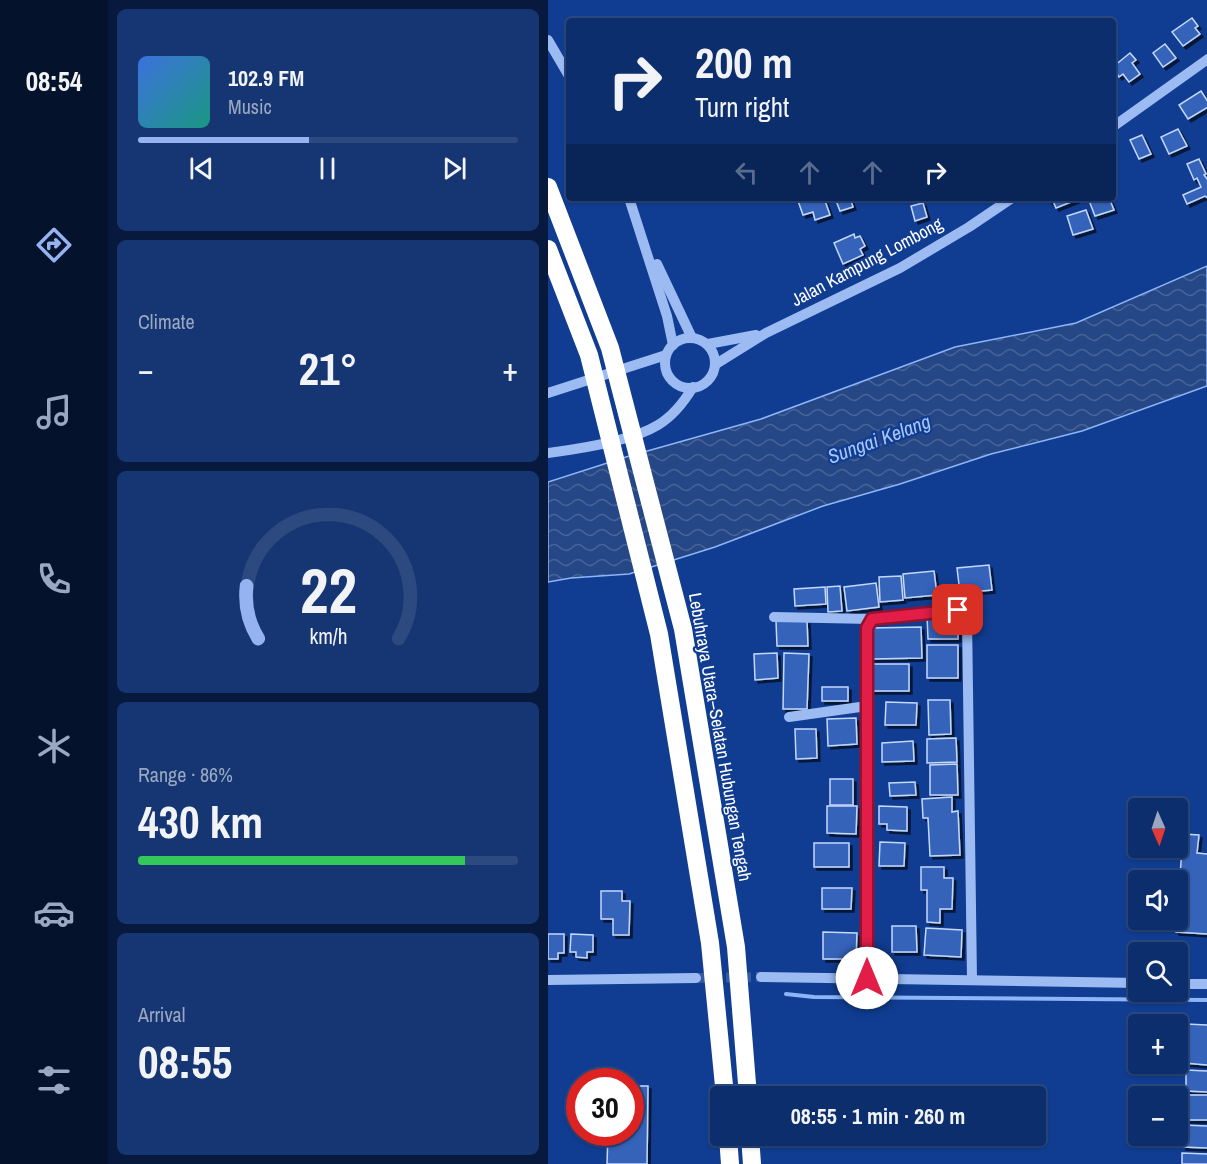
<!DOCTYPE html>
<meta charset="utf-8">
<style>
:root{--surface:#0c2e6d;--page:#153672;--text:#f1f3f6;--muted:#9aa8c2;--line:#2c4a80;--accent:#95b2f1}
body{margin:0;font-family:"Archivo Narrow",sans-serif;background:var(--page);color:var(--text);height:100vh;display:flex;flex-direction:column;font-size:22px;white-space:nowrap}
*{box-sizing:border-box;margin:0}
p{font-size:20px;color:var(--muted)}
.icon{flex:none;width:33px;height:33px;fill:none;stroke:currentColor;stroke-width:2;stroke-linecap:round;stroke-linejoin:round}
.map{position:relative;flex:1;overflow:hidden}
.details{display:flex;flex-direction:column;gap:9px;padding:9px;background:#07193c;width:440px}
.details>*{flex:none}
.guide{position:absolute;left:18px;top:18px;width:550px;height:183px;border-radius:6px;box-shadow:0 2px 4px #0004,0 0 0 2px var(--line);background:#0c2e6d;color:var(--text);overflow:hidden}
.needle{width:39px;rotate:177deg}
.tools{position:absolute;left:580px;top:798px;display:grid;gap:12px}
.tools a{display:grid;place-items:center;width:60px;height:60px;border-radius:6px;background:var(--surface);box-shadow:0 2px 4px #0004,0 0 0 2px var(--line);font-size:30px}
.speed{position:absolute;left:18px;top:1068px;display:flex;gap:12px;font-size:30px;font-weight:700;text-align:center}
.speed>*{display:grid;place-content:center;width:78px;height:78px;border-radius:50%;background:var(--surface);box-shadow:0 2px 4px #0004,0 0 0 2px var(--line);line-height:1}
.speed .limit{border:9px solid #d22;background:#fff;color:#111}
.pin{position:absolute;display:grid;place-items:center;width:51px;height:51px;color:#fff;margin:-26px;border-radius:12px;box-shadow:0 3px 9px #0006}
.me{position:absolute;width:66px;margin:-33px;rotate:0deg;stroke-linejoin:round;filter:drop-shadow(0 0 4px #0008)}
.turn{display:flex;align-items:center;gap:21px;height:126px;padding:0 30px;font-size:27px}
.turn .icon{width:78px;height:78px;stroke-width:2.5}
.turn b{display:block;font-size:42px;line-height:51px}
.lanes{display:flex;align-items:center;height:57px;padding:0 30px;background:#0003;justify-content:center;gap:30px;direction:ltr}
.lanes .off{opacity:.35}
.big{font-size:45px;font-weight:700;line-height:1.1}
.details .card{flex:1;display:flex;flex-direction:column;justify-content:center;gap:9px;min-width:0;padding:0 21px;border-radius:9px;background:var(--page)}
.details .dial{align-items:center;gap:0}
.dial svg{height:156px;overflow:visible;fill:none;stroke:var(--line);stroke-width:7;stroke-linecap:round;text-anchor:middle}
.dial text{fill:var(--text);stroke:none}
.song{display:flex;align-items:center;gap:18px}
.cover{width:72px;height:72px;border-radius:9px;background:linear-gradient(135deg,hsl(220 70% 55%),hsl(170 70% 35%))}
.played{height:6px;border-radius:3px;background:linear-gradient(90deg,var(--accent) 45%,var(--line) 45%)}
.keys{display:flex;justify-content:space-around;direction:ltr}
.heat{display:flex;justify-content:space-between;align-items:center;font-size:33px;direction:ltr}
.charge{height:9px;border-radius:4px;background:linear-gradient(90deg,#34c759 86%,var(--line) 0)}
.trip{position:absolute;left:162px;top:1086px;width:336px;height:60px;border-radius:6px;background:var(--surface);box-shadow:0 2px 4px #0004,0 0 0 2px var(--line);font-weight:700;line-height:60px;text-align:center}
main{display:flex;flex:1;min-height:0}
.tab-bar{display:flex;flex-direction:column;width:108px;justify-content:space-around;align-items:center;background:#05122c;color:var(--muted)}
.tab-bar .icon{width:42px;height:42px}
.tab-bar .on{color:var(--accent)}
.tab-bar b{font-size:27px;color:var(--text)}
.map>svg:first-child{display:block}
.water{fill:url(#water-waves);stroke:#8db5f7;stroke-width:1.5}
.lines{fill:none;stroke-linecap:round;stroke-linejoin:round}
.stream{stroke:#8db5f7;stroke-width:4}
.building{fill:#3463b9;stroke:#c3d8fd;stroke-width:1.5;filter:url(#shadow)}
.minor-tunnel{stroke:#345aa2;stroke-width:10;stroke-dasharray:10 5;stroke-linecap:butt}
.minor{stroke:#9cbbf3;stroke-width:10}
.highway{stroke:#fff;stroke-width:18}
.route-casing{stroke:#92132f;stroke-width:15}
.route{stroke:#e11d48;stroke-width:10}
.labels{text-anchor:middle;stroke-width:4.5;stroke-linejoin:round;paint-order:stroke}
.street-label{font-size:18px;fill:#fff;stroke:#103d91}
.water-label{font-size:20px;font-style:italic;fill:#a8c6fa;stroke:#103d91}
</style>
<main>
<nav class="tab-bar">
<b>08:54</b>
<svg class="icon on" aria-label="directions" viewBox="0 0 24 24"><path d="M12 3l9 9-9 9-9-9zM9 14v-3h6M13 9l2 2-2 2"/></svg>
<svg class="icon" aria-label="music" viewBox="0 0 24 24"><path d="M9 18V5l10-2v13"/><circle cx="6" cy="18" r="3"/><circle cx="16" cy="16" r="3"/></svg>
<svg class="icon" aria-label="phone" viewBox="0 0 24 24"><path d="M5 4h4l2 5-3 2q2 4 5 5l2-3 5 2v4C11 20 4 13 5 4z"/></svg>
<svg class="icon" aria-label="climate" viewBox="0 0 24 24"><path d="M12 3v18M4 7l16 10M4 17L20 7"/></svg>
<svg class="icon" aria-label="car" viewBox="0 0 24 24"><path d="M5 17H2v-5l4-1 3-4h7l3 4 3 1v5h-3M9 17h6M6 11h13"/><circle cx="7" cy="17" r="2"/><circle cx="17" cy="17" r="2"/></svg>
<svg class="icon" aria-label="filters" viewBox="0 0 24 24"><path d="M4 7h16M4 17h16"/><circle cx="9" cy="7" r="2"/><circle cx="15" cy="17" r="2"/></svg>
</nav>
<section class="details">
<div class="card">
<div class="song"><i class="cover"></i><div><b>102.9 FM</b><p>Music</p></div></div>
<div class="played"></div>
<div class="keys"><svg class="icon" aria-label="previous" viewBox="0 0 24 24"><path d="M18 5L8 12l10 7zM5 5v14"/></svg><svg class="icon" aria-label="pause" viewBox="0 0 24 24"><path d="M8 5v14M16 5v14"/></svg><svg class="icon" aria-label="next" viewBox="0 0 24 24"><path d="M6 5l10 7-10 7zM19 5v14"/></svg></div>
</div>
<div class="card"><p>Climate</p>
<div class="heat"><a>−</a><b class="big">21°</b><a>+</a></div>
</div>
<div class="card dial"><svg viewBox="0 0 100 80">
<path d="M14 69A42 42 0 1 1 86 69"/>
<path d="M14 69A42 42 0 0 1 8 42" stroke="#95b2f1"/>
<text x="50" y="56" font-size="32" font-weight="700">22</text>
<text x="50" y="72" font-size="11">km/h</text>
</svg></div>
<div class="card"><p>Range · 86%</p><b class="big">430 km</b><div class="charge"></div></div>
<div class="card"><p>Arrival</p><b class="big">08:55</b></div>
</section>
<div class="map">
<svg width="660" height="1164" viewBox="0 0 660 1164">
<defs>
<pattern id="water-waves" width="16" height="10" patternUnits="userSpaceOnUse" patternTransform="scale(1.5)"><rect width="16" height="10" fill="#264786"/><path d="M0 5q4-4 8 0t8 0" fill="none" stroke="#476398"/></pattern>
<filter id="shadow"><feDropShadow dx="3" dy="3" stdDeviation="0" flood-color="#0009"/></filter>
</defs>
<rect width="100%" height="100%" fill="#103d91"/>
<!-- water -->
<polygon class="water" points="659,266 659,386 534,431 443,454 352,484 275,506 167,547 81,574 23,578 0,582 0,482 78,457 213,419 407,347 528,323"/>
<g class="lines">
<!-- stream -->
<polyline class="stream" points="238,994 266,997 660,1000"/>
</g>
<!-- building -->
<g class="building">
<polygon points="644,18 650,26 647,28 652,34 635,46 624,32"/>
<polygon points="617,44 628,58 615,67 605,53"/>
<polygon points="582,53 588,60 584,63 592,74 581,82 575,74 571,77 566,69 566,66"/>
<polygon points="653,91 660,102 660,107 640,119 631,105"/>
<polygon points="630,129 639,146 621,154 613,137"/>
<polygon points="594,135 603,154 591,159 582,140"/>
<polygon points="651,159 658,174 656,175 660,180 660,198 657,196 639,204 635,195 653,187 649,178 646,180 639,164"/>
<polygon points="249,198 276,198 282,215 267,220 265,212 255,215"/>
<polygon points="287,198 302,198 305,207 292,211"/>
<polygon points="500,198 533,198 508,208 505,201 502,202"/>
<polygon points="540,198 561,198 566,210 547,216"/>
<polygon points="375,203 379,217 367,221 363,206"/>
<polygon points="538,210 545,229 525,235 519,216"/>
<polygon points="306,234 307,238 312,236 317,246 312,249 315,255 295,264 286,243"/>
<polygon points="441,565 444,590 412,593 409,568"/>
<polygon points="386,571 389,595 357,598 355,574"/>
<polygon points="353,576 355,600 332,602 331,577"/>
<polygon points="328,583 331,607 299,611 296,587"/>
<polygon points="292,586 294,611 280,612 279,587"/>
<polygon points="277,587 278,604 247,606 246,589"/>
<polygon points="397,615 397,621 410,620 410,639 380,639 379,616"/>
<polygon points="228,621 259,621 260,646 229,646"/>
<polygon points="373,627 374,658 324,659 323,628"/>
<rect x="379" y="645" width="31" height="33"/>
<polygon points="229,653 230,678 207,680 206,654"/>
<polygon points="236,653 261,654 259,709 235,709"/>
<rect x="323" y="664" width="38" height="27"/>
<rect x="274" y="687" width="26" height="14"/>
<polygon points="380,700 402,700 403,734 381,735"/>
<polygon points="338,702 369,703 368,725 337,725"/>
<polygon points="308,718 309,744 280,746 279,719"/>
<polygon points="247,729 268,729 269,758 248,759"/>
<polygon points="408,738 409,762 379,763 379,739"/>
<polygon points="365,741 366,761 334,762 334,743"/>
<polygon points="409,764 410,795 382,795 382,765"/>
<rect x="282" y="779" width="23" height="26"/>
<polygon points="367,782 368,795 342,796 341,783"/>
<polygon points="404,797 404,812 410,811 412,855 382,856 380,818 375,818 374,799"/>
<polygon points="279,806 309,806 308,834 279,833"/>
<polygon points="331,806 359,807 359,831 339,830 339,824 331,824"/>
<polygon points="635,834 651,835 649,853 660,854 660,934 628,932"/>
<polygon points="332,842 357,843 356,866 331,866"/>
<rect x="266" y="843" width="35" height="24"/>
<polygon points="373,867 396,867 396,878 405,878 404,909 392,909 392,923 379,922 379,890 373,890"/>
<polygon points="274,888 304,888 303,909 274,909"/>
<polygon points="53,891 74,891 74,901 82,901 81,935 65,935 65,919 53,919"/>
<polygon points="344,926 368,926 369,952 344,952"/>
<polygon points="378,928 414,930 413,957 376,955"/>
<polygon points="275,932 309,933 308,959 275,959"/>
<polygon points="0,934 16,934 16,953 10,953 10,959 0,959"/>
<polygon points="23,934 45,935 45,952 39,952 39,958 28,957 28,952 22,952"/>
<polygon points="638,1024 660,1025 660,1065 636,1063"/>
<polygon points="638,1070 660,1071 660,1092 638,1091"/>
<polygon points="82,1086 100,1086 99,1164 59,1164 60,1132 82,1132"/>
<rect x="634" y="1095" width="26" height="25"/>
<polygon points="636,1125 660,1126 660,1148 635,1147"/>
<polygon points="634,1153 660,1154 660,1164 634,1164"/>
</g>
<g class="lines">
<!-- minor-tunnel -->
<polyline class="minor-tunnel" points="148,978 213,977"/>
<!-- minor -->
<g class="minor">
<polyline points="0,40 21,76"/>
<polyline points="566,126 660,59"/>
<polyline points="81,198 119,316 125,345"/>
<polyline points="109,264 144,338"/>
<circle cx="142" cy="363" r="25"/>
<polyline points="160,344 208,335"/>
<polyline points="168,364 218,333 352,268 421,227 464,198"/>
<polyline points="0,393 118,355"/>
<path d="M 0,453 C 31,449 84,441 110,425 C 125,416 136,402 145,387"/>
<polyline points="226,617 323,619"/>
<polyline points="241,717 319,706"/>
<polyline points="213,977 591,983"/>
<polyline points="319,978 319,628 323,619 410,610 419,617 424,980"/>
<polyline points="0,980 148,978"/>
<polyline points="630,984 660,984"/>
</g>
<!-- highway -->
<g class="highway">
<polyline points="0,187 62,348 135,629 188,947 200,1096"/>
<polyline points="0,249 41,355 111,634 162,943 177,1096"/>
<polyline points="180,1136 182,1164"/>
<polyline points="202,1136 204,1164"/>
</g>
</g>
<g class="lines">
<!-- route casing -->
<g class="route-casing">
<polyline id="route" points="319,978 319,628 324,619 410,610"/>
</g>
<!-- route -->
<use href="#route" class="route"/>
</g>
<g class="labels">
<!-- street labels -->
<g class="street-label">
<text transform="translate(319 262) rotate(-28)" y="6">Jalan Kampung Lombong</text>
<text transform="translate(172 737) rotate(80)" y="6">Lebuhraya Utara–Selatan Hubungan Tengah</text>
</g>
<!-- water labels -->
<g class="water-label">
<text transform="translate(331 439) rotate(-20)" y="7">Sungai Kelang</text>
</g>
</g>
</svg>
<div class="tools">
<a><svg class="needle" viewBox="-14 -14 28 28"><path d="M0-13l5 13h-10z" fill="#e53935"/><path d="M0 13l5-13h-10z" fill="#9aa8c2"/></svg></a>
<a><svg class="icon" aria-label="sound" viewBox="0 0 24 24"><path d="M4 9h4l5-4v14l-5-4H4zM17 9q2 3 0 6"/></svg></a>
<a><svg class="icon" aria-label="search" viewBox="0 0 24 24"><circle cx="10" cy="10" r="6"/><path d="M15 15l6 6"/></svg></a>
<a>+</a>
<a>−</a>
</div>
<div class="speed"><div class="limit">30</div></div>
<div class="pin" style="left:410px;top:610px;background:#d93025"><svg class="icon" aria-label="arrive" viewBox="0 0 24 24"><path d="M6 21V4h12l-3 4 3 4H6"/></svg></div>
<svg class="me" style="left:319px;top:978px" viewBox="-20 -20 40 40"><circle r="19" fill="#fff"/><path d="M0-13L10 11 0 6-10 11z" fill="#e11d48"/></svg>
<div class="trip">08:55 · 1 min · 260 m</div>
<div class="guide">
<div class="turn"><svg class="icon" aria-label="right" viewBox="0 0 24 24"><path d="M7 20v-9h11M14 6l5 5-5 5"/></svg><div><b>200 m</b>Turn right</div></div>
<div class="lanes"><svg class="icon off" aria-label="left" viewBox="0 0 24 24"><path d="M17 20v-9H6M10 6l-5 5 5 5"/></svg><svg class="icon off" aria-label="ahead" viewBox="0 0 24 24"><path d="M12 20V5M6 11l6-6 6 6"/></svg><svg class="icon off" aria-label="ahead" viewBox="0 0 24 24"><path d="M12 20V5M6 11l6-6 6 6"/></svg><svg class="icon" aria-label="right" viewBox="0 0 24 24"><path d="M7 20v-9h11M14 6l5 5-5 5"/></svg></div>
</div>
</div>
</main>
